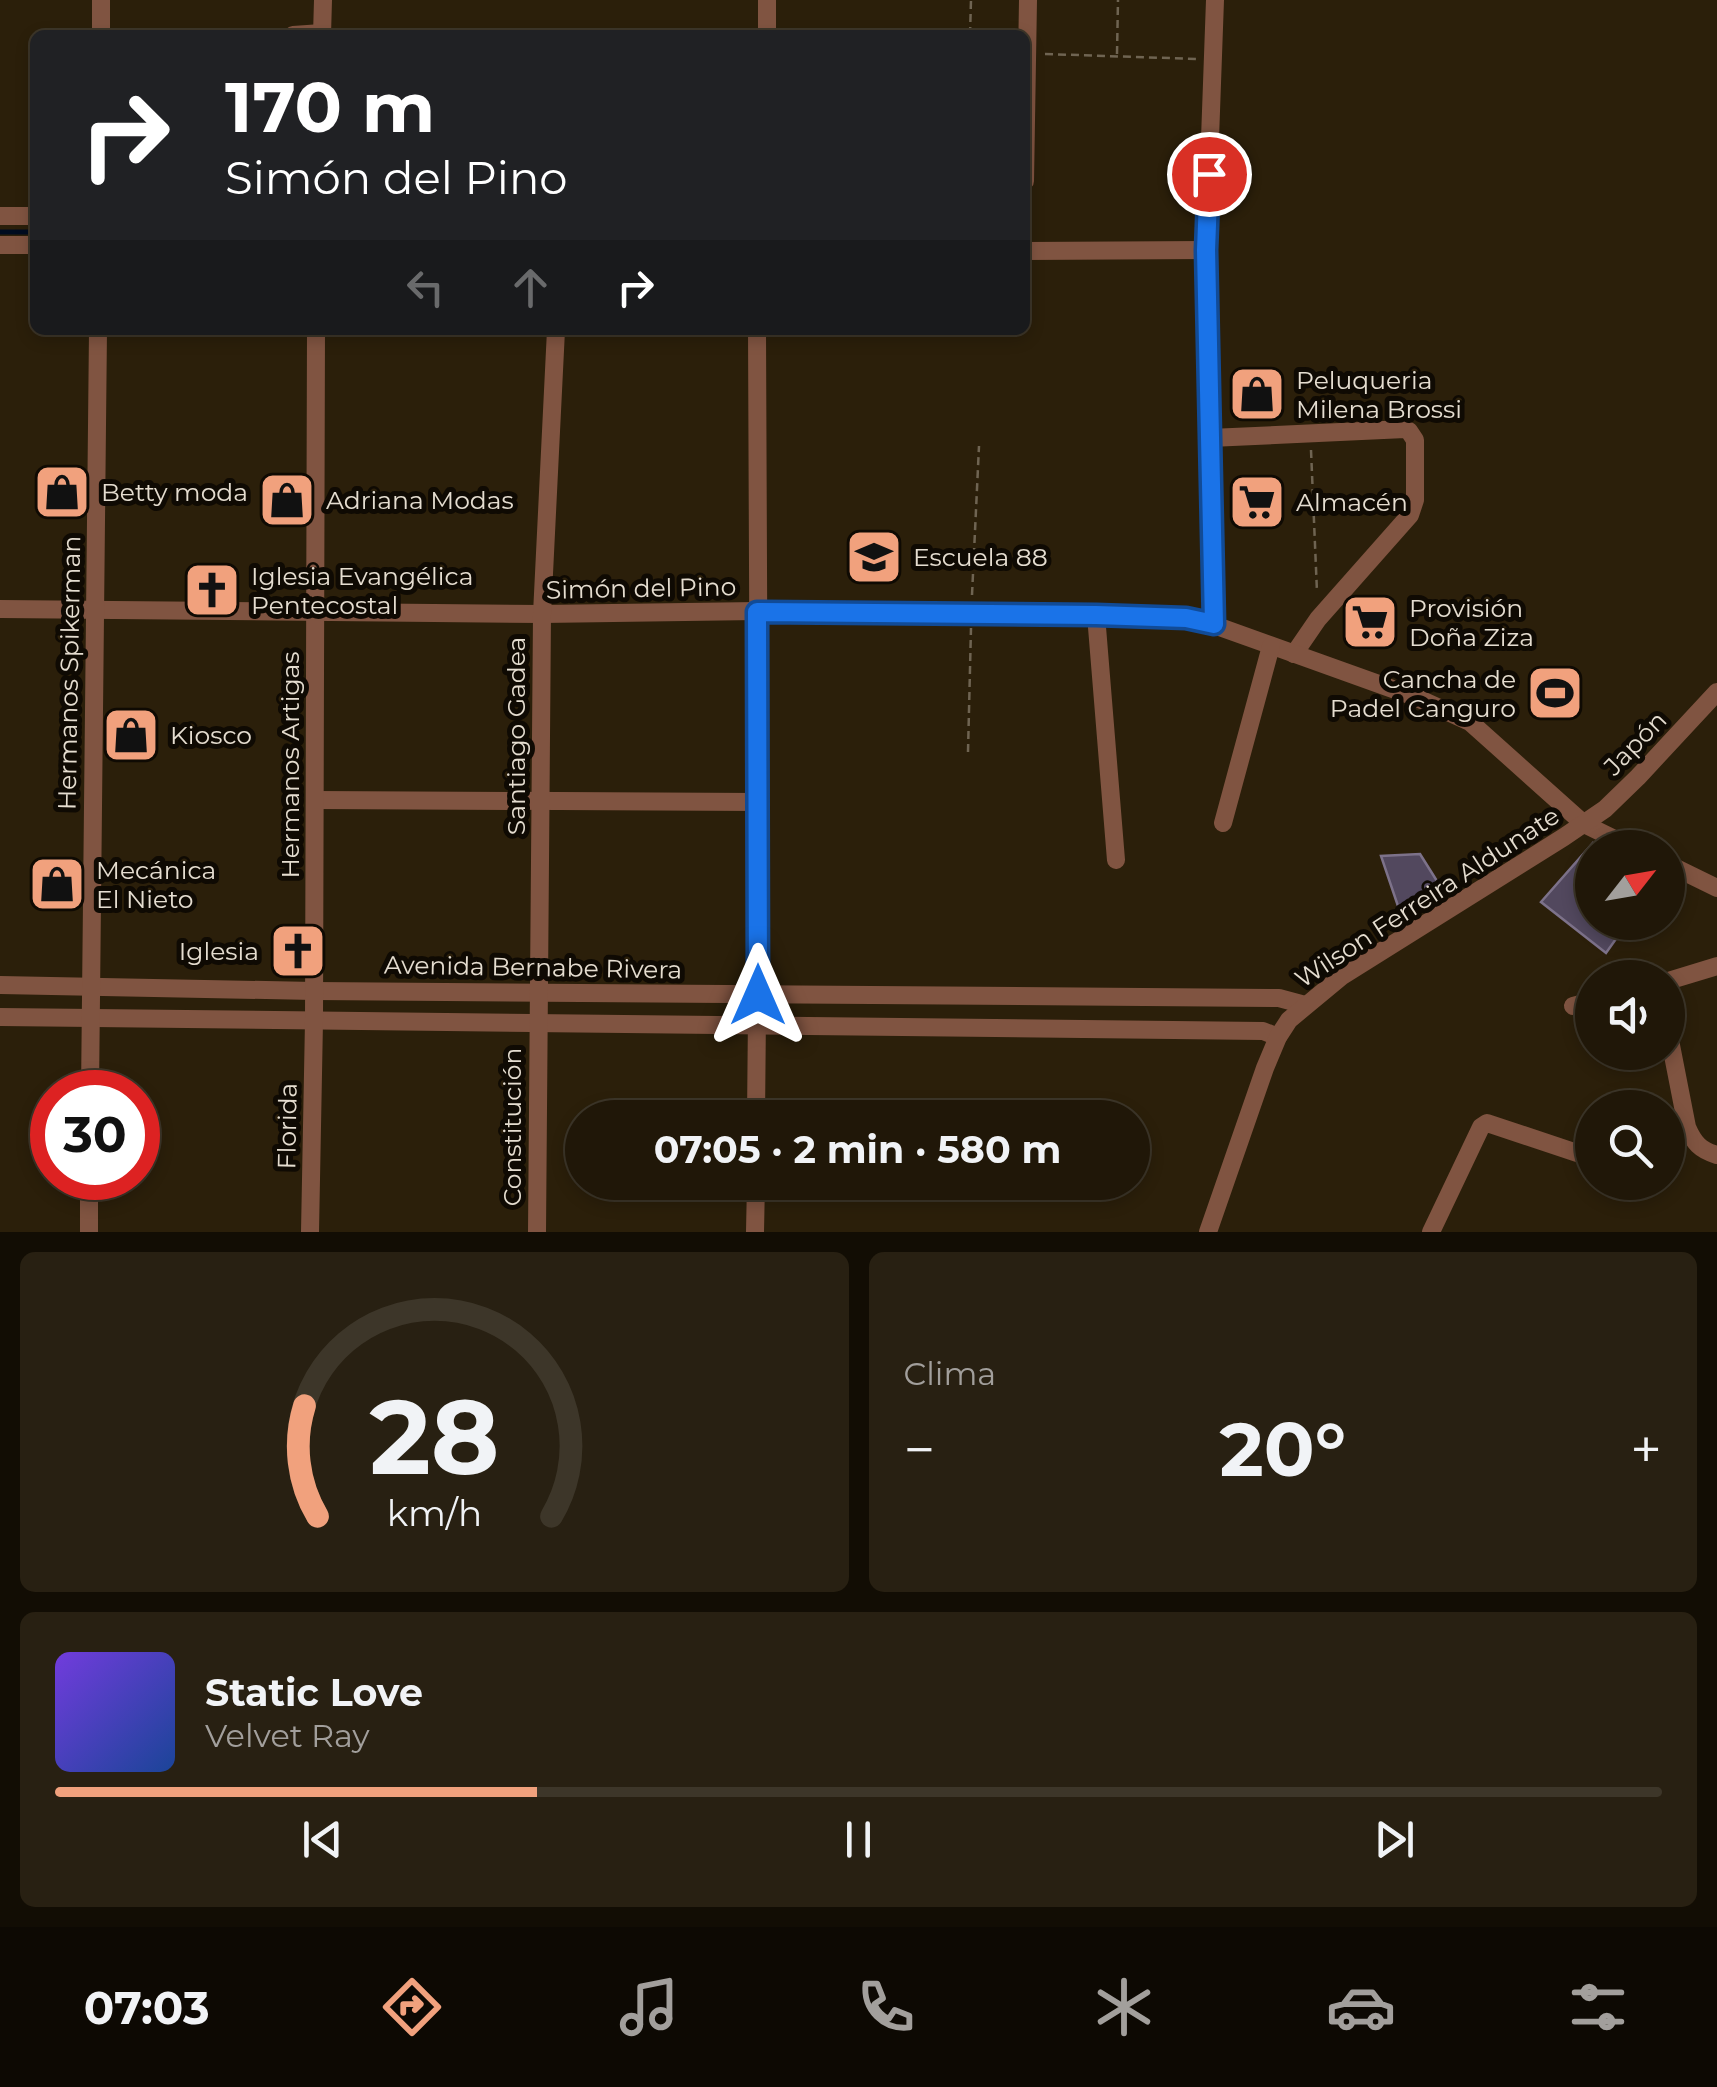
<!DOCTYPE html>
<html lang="es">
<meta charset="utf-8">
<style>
:root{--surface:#201708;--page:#282012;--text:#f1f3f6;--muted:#a29f9c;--line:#3d3629;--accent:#f1a17d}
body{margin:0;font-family:Montserrat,sans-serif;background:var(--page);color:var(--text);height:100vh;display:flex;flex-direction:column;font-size:38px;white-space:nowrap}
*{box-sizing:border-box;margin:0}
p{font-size:32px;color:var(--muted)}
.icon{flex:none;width:55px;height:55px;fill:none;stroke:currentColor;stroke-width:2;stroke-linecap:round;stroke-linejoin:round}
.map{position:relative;height:1232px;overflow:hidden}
.drawer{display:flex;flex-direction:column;gap:20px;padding:20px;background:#120d04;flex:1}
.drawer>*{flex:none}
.hud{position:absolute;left:30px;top:30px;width:1000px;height:305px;border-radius:15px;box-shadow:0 5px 15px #0003,0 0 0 2px var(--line);background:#202124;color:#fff;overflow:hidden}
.needle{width:65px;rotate:59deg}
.buttons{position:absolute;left:1575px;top:830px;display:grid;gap:20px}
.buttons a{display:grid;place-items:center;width:110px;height:110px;border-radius:50%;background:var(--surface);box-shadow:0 5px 15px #0003,0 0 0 2px var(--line);font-size:50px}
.speed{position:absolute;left:30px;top:1070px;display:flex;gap:20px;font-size:50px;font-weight:700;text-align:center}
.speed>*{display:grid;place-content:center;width:130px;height:130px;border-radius:50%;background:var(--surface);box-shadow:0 5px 15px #0003,0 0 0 2px var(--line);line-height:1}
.speed .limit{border:15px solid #d22;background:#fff;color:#111}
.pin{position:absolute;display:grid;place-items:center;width:85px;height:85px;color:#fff;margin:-42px;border:5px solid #fff;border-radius:50%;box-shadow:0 2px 10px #0007}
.me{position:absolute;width:110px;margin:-55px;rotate:0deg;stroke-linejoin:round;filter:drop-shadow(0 0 8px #0008)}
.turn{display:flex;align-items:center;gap:35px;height:210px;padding:0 30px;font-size:45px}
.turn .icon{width:130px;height:130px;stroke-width:2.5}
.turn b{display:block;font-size:70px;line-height:85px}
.lanes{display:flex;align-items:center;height:95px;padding:0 30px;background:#0003;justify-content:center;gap:50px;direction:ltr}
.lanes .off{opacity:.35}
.big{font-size:75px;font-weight:700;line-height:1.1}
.drawer .widget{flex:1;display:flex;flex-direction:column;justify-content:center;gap:15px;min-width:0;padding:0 35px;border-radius:15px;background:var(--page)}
.drawer .dial{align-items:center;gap:0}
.dial svg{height:260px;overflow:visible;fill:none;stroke:var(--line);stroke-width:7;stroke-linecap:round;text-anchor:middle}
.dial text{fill:var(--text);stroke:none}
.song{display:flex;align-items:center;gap:30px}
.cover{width:120px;height:120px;border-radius:15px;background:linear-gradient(135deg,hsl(260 70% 55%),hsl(220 70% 35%))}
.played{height:10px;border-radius:5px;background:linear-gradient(90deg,var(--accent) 30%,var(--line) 30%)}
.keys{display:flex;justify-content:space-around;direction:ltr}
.heat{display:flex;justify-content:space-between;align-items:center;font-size:55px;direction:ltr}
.drawer .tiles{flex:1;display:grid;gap:20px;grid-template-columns:1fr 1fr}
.widget:last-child{grid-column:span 2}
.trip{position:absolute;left:565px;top:1100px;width:585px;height:100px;border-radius:50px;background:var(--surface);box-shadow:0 5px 15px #0003,0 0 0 2px var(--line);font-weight:700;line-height:100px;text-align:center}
.tab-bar{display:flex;height:160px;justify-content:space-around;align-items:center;background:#0d0903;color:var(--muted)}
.tab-bar .icon{width:70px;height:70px}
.tab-bar .selected{color:var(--accent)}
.tab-bar b{font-size:45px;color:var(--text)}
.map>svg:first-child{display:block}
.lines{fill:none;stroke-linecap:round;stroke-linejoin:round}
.stream{stroke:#000c20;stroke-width:5}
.building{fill:#52485e;stroke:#7d728a;stroke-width:2.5}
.path{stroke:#6f6452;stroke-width:2.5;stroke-dasharray:8 5;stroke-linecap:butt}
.minor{stroke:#805441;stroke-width:18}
.route-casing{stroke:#114b97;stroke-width:25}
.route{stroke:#1a73e8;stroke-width:18}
.labels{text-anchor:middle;stroke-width:10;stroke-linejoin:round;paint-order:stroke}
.poi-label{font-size:25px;fill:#e5ddd0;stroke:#0f0a03;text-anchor:start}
.street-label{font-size:25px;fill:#e5ddd0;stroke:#0f0a03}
</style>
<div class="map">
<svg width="1717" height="1232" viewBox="0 0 1717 1232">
<rect width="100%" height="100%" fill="#2b1f0a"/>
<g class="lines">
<!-- stream -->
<polyline class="stream" points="0,232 35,232"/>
</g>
<!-- building -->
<g class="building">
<polygon points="1593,843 1600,848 1592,848 1592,922 1628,922 1606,953 1541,902"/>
<polygon points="1420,854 1442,889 1399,909 1381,856"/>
</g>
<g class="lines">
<!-- path -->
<g class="path">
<polyline points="970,35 971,0"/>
<polyline points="1045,54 1197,59"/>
<polyline points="1117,54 1118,0"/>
<polyline points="1311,450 1317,592"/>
<polyline points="972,595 979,446"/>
<polyline points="968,752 971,628"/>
</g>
<!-- minor -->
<g class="minor">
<polyline points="101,35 101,0"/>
<polyline points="293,35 322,33"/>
<polyline points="322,35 323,0"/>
<polyline points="767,35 767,0"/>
<polyline points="1025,181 1028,0"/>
<polyline points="0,216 35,216"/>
<polyline points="0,245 35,245"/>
<polyline points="1025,251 1206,250"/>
<polyline points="1210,438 1405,429 1409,431 1415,440 1415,500 1410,515 1318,619 1294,654"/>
<polyline points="0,609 542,614 757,611 971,613 1185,618 1214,625 1415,697 1470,722 1584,824 1633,848"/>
<polyline points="1096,615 1116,860"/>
<polyline points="1214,625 1206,250 1215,0"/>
<polyline points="315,800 759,802"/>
<polyline points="1223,823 1271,646"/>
<polyline points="1668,864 1717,888"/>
<polyline points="1668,981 1717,966"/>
<polyline points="0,985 314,991 1279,998 1305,1005"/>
<polyline points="1573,1006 1592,1001"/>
<polyline points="0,1017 1263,1031 1278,1037"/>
<path d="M 1668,1030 L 1687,1127 C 1694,1143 1700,1150 1717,1155"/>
<polyline points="90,1092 98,330"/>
<polyline points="756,1118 759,802 757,330"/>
<polyline points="89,1232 89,1178"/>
<polyline points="310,1232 314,1021 316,330"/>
<polyline points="537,1232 542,614 556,330"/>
<polyline points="755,1232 756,1182"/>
<polyline points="1208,1232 1265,1068 1278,1037 1289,1020 1342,976 1564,837 1605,809 1638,777 1717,692"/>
<polyline points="1431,1232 1481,1127 1487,1123 1592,1158"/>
</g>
</g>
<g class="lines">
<!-- route casing -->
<g class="route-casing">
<polyline id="route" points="758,995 757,612 1096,615 1186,618 1214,624 1206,250 1209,174"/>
</g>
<!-- route -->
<use href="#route" class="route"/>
</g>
<!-- icons -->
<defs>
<g id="shop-square" transform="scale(2.875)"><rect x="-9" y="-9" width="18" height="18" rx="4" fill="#f1a17d" stroke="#0f0a03"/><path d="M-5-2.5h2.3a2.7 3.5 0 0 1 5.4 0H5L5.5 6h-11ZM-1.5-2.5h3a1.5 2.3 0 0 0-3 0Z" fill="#111"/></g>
<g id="supermarket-square" transform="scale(2.875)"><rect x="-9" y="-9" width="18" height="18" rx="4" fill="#f1a17d" stroke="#0f0a03"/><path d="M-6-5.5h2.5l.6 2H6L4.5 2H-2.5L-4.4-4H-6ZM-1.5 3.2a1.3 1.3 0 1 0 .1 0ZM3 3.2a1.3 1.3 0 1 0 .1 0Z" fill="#111"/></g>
<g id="school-square" transform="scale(2.875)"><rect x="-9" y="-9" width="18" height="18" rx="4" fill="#f1a17d" stroke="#0f0a03"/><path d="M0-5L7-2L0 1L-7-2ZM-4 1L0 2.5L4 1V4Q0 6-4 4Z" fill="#111"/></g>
<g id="church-square" transform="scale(2.875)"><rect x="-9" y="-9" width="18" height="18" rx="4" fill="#f1a17d" stroke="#0f0a03"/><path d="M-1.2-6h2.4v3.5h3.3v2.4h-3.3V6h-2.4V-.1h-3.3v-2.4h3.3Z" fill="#111"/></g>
<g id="stadium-square" transform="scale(2.875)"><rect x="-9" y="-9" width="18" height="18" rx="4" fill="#f1a17d" stroke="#0f0a03"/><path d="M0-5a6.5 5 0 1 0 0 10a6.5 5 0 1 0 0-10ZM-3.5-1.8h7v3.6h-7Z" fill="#111"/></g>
</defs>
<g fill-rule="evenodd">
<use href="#shop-square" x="1257" y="394"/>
<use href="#shop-square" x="62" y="492"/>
<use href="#shop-square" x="287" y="500"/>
<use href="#supermarket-square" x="1257" y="502"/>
<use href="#school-square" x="874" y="557"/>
<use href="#church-square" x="212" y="590"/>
<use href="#supermarket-square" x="1370" y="622"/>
<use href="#stadium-square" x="1555" y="693"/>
<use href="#shop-square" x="131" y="735"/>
<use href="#shop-square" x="57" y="884"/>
<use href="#church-square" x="298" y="951"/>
</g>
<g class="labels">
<!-- poi labels -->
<g class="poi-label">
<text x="1296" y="389">Peluqueria<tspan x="1296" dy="29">Milena Brossi</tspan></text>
<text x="101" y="501">Betty moda</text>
<text x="326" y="509">Adriana Modas</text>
<text x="1296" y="511">Almacén</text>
<text x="913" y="566">Escuela 88</text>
<text x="251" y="585">Iglesia Evangélica<tspan x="251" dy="29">Pentecostal</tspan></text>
<text x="1409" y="617">Provisión<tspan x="1409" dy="29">Doña Ziza</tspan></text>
<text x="1516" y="688" text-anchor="end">Cancha de<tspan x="1516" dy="29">Padel Canguro</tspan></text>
<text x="170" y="744">Kiosco</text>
<text x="96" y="879">Mecánica<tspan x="96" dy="29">El Nieto</tspan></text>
<text x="259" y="960" text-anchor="end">Iglesia</text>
</g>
<!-- street labels -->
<g class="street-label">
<text transform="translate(641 588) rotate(-1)" y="9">Simón del Pino</text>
<text transform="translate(69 673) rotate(-89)" y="9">Hermanos Spikerman</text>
<text transform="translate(516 736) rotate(-90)" y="9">Santiago Gadea</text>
<text transform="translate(1635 743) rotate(-46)" y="9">Japón</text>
<text transform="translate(290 765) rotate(-90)" y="9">Hermanos Artigas</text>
<text transform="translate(1427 897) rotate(-33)" y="9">Wilson Ferreira Aldunate</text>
<text transform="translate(533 967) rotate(1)" y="9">Avenida Bernabe Rivera</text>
<text transform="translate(287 1126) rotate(-89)" y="9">Florida</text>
<text transform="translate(512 1127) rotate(-90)" y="9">Constitución</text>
</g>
</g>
</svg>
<div class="buttons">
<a><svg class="needle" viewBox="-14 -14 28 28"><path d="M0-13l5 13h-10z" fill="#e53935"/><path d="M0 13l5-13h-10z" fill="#a29f9c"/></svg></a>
<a><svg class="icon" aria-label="sound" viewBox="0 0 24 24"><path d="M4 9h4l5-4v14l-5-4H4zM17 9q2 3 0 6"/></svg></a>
<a><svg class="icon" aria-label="search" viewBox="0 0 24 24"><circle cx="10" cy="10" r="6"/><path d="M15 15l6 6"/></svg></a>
</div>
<div class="speed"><div class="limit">30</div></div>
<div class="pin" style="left:1209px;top:174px;background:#d93025"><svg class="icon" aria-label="arrive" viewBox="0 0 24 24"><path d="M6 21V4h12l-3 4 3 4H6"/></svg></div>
<svg class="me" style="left:758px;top:995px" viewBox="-20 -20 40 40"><path d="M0-17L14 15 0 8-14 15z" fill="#1a73e8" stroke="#fff" stroke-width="4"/></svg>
<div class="trip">07:05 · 2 min · 580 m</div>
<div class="hud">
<div class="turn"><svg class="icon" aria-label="right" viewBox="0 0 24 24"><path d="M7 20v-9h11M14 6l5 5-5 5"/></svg><div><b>170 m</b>Simón del Pino</div></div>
<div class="lanes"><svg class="icon off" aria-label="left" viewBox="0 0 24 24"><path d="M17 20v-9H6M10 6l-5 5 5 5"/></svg><svg class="icon off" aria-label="ahead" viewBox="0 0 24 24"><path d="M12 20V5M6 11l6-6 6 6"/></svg><svg class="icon" aria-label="right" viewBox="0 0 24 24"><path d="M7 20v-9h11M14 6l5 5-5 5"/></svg></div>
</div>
</div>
<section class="drawer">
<div class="tiles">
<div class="widget dial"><svg viewBox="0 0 100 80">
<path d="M14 69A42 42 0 1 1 86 69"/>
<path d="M14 69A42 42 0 0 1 10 35" stroke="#f1a17d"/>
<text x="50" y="56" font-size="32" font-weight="700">28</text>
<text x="50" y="72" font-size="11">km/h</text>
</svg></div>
<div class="widget"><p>Clima</p>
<div class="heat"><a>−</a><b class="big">20°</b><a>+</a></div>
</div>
<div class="widget">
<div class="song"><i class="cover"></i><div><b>Static Love</b><p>Velvet Ray</p></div></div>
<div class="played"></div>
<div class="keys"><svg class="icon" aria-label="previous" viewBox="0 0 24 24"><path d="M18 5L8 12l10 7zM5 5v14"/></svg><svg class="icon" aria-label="pause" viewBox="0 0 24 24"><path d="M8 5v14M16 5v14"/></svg><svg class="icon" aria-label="next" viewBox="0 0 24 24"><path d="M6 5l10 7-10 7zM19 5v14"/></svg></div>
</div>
</div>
</section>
<nav class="tab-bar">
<b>07:03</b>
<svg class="icon selected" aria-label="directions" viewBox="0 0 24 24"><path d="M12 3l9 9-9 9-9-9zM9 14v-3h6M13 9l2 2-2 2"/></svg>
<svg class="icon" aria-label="music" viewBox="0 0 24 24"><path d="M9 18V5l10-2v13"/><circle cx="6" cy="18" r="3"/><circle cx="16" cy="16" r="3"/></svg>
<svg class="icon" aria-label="phone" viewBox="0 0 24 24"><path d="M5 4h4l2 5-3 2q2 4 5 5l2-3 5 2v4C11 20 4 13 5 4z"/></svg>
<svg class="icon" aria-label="climate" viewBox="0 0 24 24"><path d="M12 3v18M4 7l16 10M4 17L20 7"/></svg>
<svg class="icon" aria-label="car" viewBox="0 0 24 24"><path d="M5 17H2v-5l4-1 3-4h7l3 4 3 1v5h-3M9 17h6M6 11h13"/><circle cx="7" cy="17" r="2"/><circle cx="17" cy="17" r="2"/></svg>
<svg class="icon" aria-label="filters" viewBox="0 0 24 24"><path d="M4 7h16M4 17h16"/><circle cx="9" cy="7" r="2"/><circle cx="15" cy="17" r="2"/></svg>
</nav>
